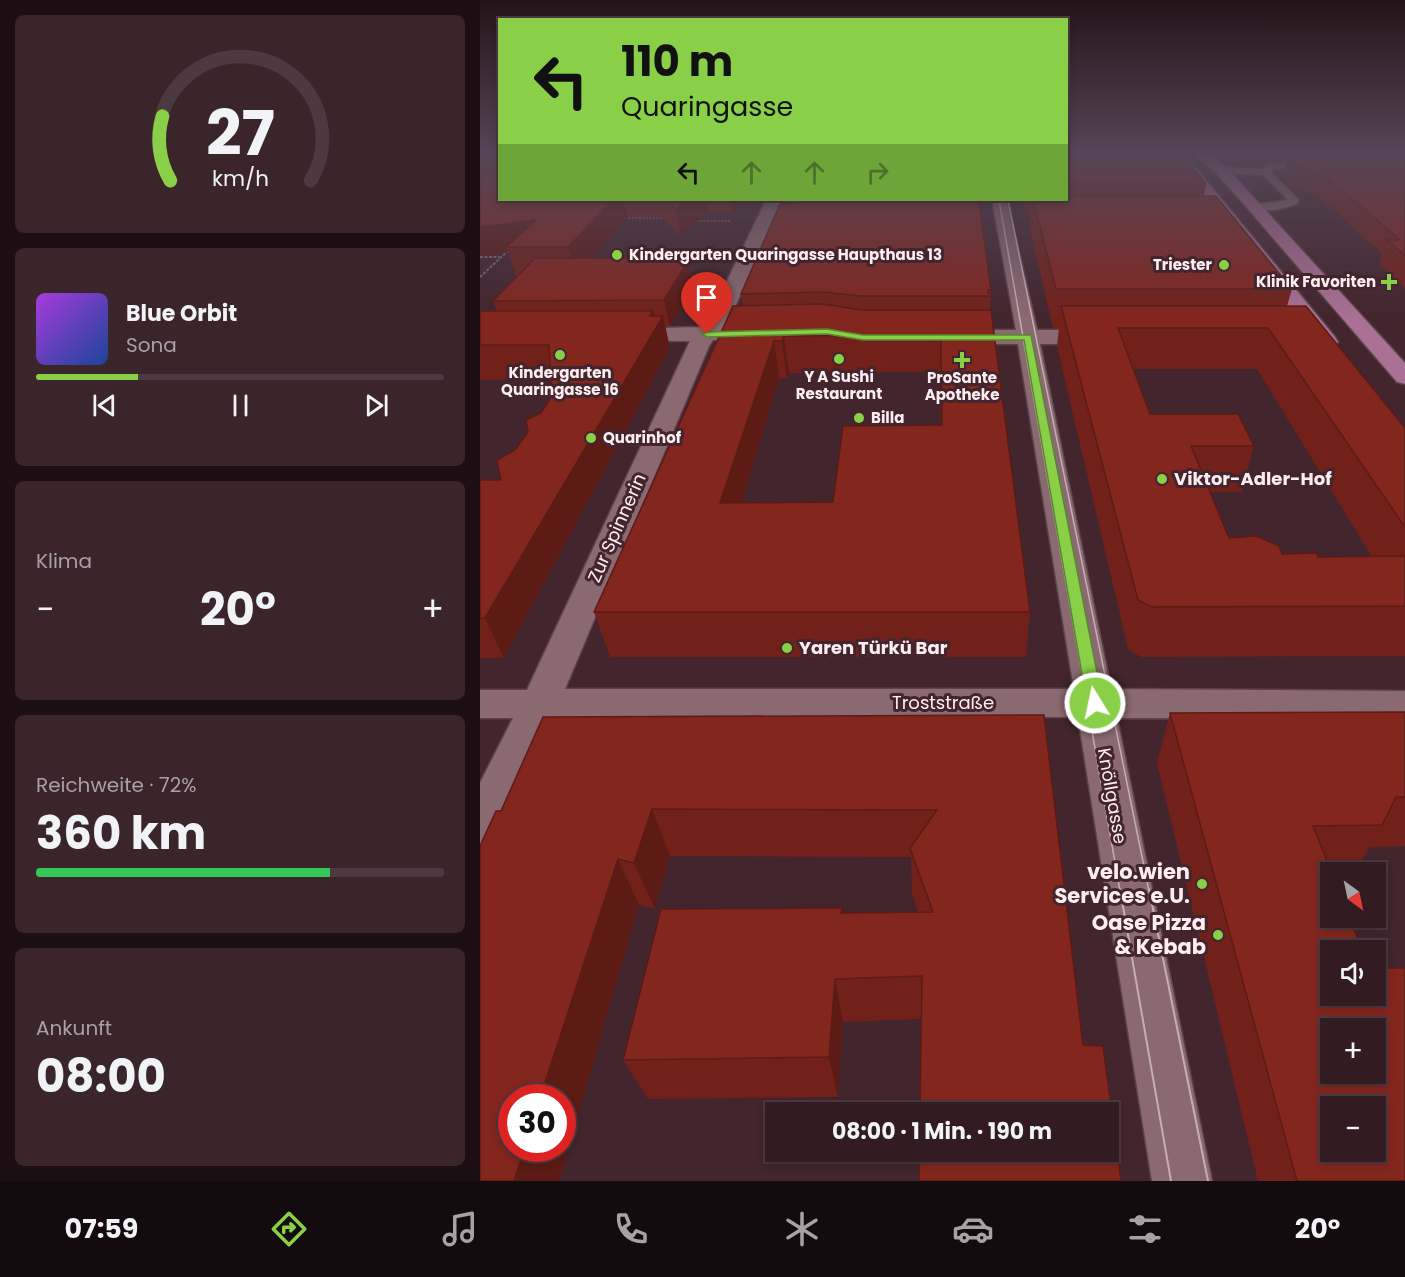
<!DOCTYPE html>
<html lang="de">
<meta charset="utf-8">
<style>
:root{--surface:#321c22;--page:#3a252a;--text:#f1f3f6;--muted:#a8a1a5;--line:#4d3a40;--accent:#89cf48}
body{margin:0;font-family:Poppins,sans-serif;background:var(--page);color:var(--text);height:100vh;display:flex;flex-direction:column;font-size:22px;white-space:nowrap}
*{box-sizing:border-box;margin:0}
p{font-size:20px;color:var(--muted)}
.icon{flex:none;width:33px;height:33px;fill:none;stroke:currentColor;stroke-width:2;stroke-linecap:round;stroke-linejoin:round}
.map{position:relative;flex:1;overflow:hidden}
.side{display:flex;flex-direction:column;gap:15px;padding:15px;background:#1c0f13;width:480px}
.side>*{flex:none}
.banner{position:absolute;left:18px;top:18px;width:570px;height:183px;border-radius:0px;box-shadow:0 3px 9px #0003,0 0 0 2px var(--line);background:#89cf48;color:#111;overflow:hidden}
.needle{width:39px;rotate:147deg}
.controls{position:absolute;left:840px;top:862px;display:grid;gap:12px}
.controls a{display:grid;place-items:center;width:66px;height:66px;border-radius:0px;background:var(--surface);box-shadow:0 3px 9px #0003,0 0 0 2px var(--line);font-size:30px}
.speed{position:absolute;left:18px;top:1084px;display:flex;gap:12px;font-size:30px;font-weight:700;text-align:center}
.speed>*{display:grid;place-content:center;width:78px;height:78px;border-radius:50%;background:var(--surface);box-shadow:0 3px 9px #0003,0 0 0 2px var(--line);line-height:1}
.speed .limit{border:9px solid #d22;background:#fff;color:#111}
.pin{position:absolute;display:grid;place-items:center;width:51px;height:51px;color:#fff;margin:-62px -26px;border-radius:50% 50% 50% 0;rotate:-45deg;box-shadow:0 0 6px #0007}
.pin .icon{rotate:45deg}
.me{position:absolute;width:66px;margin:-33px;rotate:350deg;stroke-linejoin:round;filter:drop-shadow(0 0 4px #0008)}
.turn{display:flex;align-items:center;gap:21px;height:126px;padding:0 24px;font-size:27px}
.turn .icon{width:78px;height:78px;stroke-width:2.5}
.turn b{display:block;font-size:42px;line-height:51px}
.lanes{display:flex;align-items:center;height:57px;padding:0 24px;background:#0003;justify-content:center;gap:30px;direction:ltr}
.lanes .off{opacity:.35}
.big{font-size:45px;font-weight:700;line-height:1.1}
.side .tile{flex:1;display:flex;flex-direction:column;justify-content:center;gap:9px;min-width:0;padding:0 21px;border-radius:9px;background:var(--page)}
.side .dial{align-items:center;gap:0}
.dial svg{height:156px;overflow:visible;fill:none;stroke:var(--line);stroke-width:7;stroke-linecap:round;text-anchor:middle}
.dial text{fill:var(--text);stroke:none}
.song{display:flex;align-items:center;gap:18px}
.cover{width:72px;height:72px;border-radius:9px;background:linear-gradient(135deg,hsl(280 70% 55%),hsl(220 70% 35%))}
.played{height:6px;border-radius:3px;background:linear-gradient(90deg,var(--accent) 25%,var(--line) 25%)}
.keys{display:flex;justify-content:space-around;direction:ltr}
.heat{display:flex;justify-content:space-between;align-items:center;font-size:33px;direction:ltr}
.charge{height:9px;border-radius:4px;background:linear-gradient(90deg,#34c759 72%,var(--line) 0)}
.trip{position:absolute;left:285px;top:1102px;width:354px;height:60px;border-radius:0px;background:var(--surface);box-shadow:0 3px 9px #0003,0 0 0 2px var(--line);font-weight:700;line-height:60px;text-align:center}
.tab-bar{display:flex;height:96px;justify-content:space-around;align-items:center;background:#140b0e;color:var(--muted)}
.tab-bar .icon{width:42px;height:42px}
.tab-bar .on{color:var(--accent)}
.tab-bar b{font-size:27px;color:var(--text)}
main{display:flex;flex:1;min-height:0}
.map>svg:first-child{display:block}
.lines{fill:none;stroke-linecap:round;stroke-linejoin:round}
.service-casing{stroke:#5a434a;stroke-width:3}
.minor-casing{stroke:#5a434a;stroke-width:3}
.primary-casing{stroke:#5a434a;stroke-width:3}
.path-far1{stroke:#80676e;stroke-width:1.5;stroke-dasharray:2 1.5;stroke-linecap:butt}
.path{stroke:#80676e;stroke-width:2;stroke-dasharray:3 1.5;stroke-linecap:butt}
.service{fill:#8b6971;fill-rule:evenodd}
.minor{fill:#8b6971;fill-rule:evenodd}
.primary{fill:#ab7095;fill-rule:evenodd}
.tram-far1{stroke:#c3afb4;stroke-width:1.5}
.tram{stroke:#c3afb4;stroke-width:2}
.wall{fill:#71211a;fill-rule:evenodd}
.shaded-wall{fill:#5c1b15}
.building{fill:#83261e;stroke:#5c1b15;stroke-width:1.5;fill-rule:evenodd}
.route{fill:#89cf48;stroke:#59872f;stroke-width:1.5}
.poi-dot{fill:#89cf48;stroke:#42252d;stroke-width:2}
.labels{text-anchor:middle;stroke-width:6;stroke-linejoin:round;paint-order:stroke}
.far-poi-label{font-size:15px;font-weight:bold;fill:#fdedf1;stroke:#42252d;text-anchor:start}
.poi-label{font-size:18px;font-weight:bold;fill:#fdedf1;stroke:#42252d;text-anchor:start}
.street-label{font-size:18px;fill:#fdedf1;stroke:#42252d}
.near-poi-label{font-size:21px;font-weight:bold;fill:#fdedf1;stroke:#42252d;text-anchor:end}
</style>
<main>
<section class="side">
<div class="tile dial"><svg viewBox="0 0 100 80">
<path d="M14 69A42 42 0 1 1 86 69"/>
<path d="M14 69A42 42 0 0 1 10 36" stroke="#89cf48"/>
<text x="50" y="56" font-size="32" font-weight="700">27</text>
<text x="50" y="72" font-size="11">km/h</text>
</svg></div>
<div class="tile">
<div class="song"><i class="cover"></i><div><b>Blue Orbit</b><p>Sona</p></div></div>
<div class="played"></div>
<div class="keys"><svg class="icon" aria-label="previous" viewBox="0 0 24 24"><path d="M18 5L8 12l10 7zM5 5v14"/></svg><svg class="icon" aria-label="pause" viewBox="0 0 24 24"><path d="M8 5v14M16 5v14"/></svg><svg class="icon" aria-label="next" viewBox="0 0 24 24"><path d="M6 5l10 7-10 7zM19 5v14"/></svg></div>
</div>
<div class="tile"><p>Klima</p>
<div class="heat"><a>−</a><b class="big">20°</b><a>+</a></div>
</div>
<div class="tile"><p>Reichweite · 72%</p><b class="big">360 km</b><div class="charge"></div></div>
<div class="tile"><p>Ankunft</p><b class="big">08:00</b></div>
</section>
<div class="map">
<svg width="925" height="1181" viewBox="0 0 925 1181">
<rect width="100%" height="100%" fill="#42252d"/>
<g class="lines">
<!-- service casing -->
<g class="service-casing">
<path id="service" d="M 834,161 L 837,162 L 837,166 L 792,169 L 791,172 L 818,199 L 818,203 C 808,209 779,214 770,207 L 771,205 L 808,200 L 783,175 L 741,173 L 736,170 L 741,167 L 783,169 L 788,164 Z"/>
</g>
<!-- minor casing -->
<g class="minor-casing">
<polygon id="minor" points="286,200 302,200 251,316 243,327 294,328 297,333 294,338 286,339 233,340 229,346 85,689 594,689 538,344 469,344 461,342 458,337 461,332 469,330 536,330 512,200 527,200 557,330 622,330 630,332 633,337 630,342 622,344 560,344 631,689 925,691 925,719 637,718 732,1181 672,1181 598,717 72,718 15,839 0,845 0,783 33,718 0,718 0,690 47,690 210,341 143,341 135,340 132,335 135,330 143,329 221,327 231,314"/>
</g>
<!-- primary casing -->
<g class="primary-casing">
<g id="primary">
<polygon points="686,152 701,152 716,168 855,337 858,342 855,347 847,349 839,347 706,174"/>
<polygon points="712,152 728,152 746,167 925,363 925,384 917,382 769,210 736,173"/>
</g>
</g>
<!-- path-far1 -->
<g class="path-far1">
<polyline points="145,218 185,218"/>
<polyline points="213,221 251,221"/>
</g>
<!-- path -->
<g class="path">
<polyline points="0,257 20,257"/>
<polyline points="0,277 29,250"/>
</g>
<!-- service -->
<use href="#service" class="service"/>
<!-- minor -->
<use href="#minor" class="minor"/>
<!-- primary -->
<use href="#primary" class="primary"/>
<!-- tram-far1 -->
<g class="tram-far1">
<polyline points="519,200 640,891"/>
<polyline points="528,200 669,891"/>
</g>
<!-- tram -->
<g class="tram">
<polyline points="640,889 691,1181"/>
<polyline points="669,889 728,1181"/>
</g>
</g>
<!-- wall -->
<g class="wall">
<polygon points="0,152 20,200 261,200 254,212 228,212 201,236 181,217 148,217 112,258 175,258 175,261 213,286 190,326 185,326 190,348 24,658 0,658 0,480 21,480 35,450 72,396 71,379 0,380 0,311 17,311 13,301 38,276 36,276 28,252 0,256"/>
<path d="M 586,152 L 726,184 L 724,196 L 812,289 L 807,306 L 925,428 L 925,656 L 661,657 L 648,649 L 577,346 L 579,328 L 573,328 L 550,229 L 551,215 L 546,215 L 543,200 L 586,200 ZM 653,369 L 777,369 L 892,557 L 838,557 L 802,554 L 749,538 L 730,492 L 762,492 L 774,446 L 670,414 Z"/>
<polygon points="792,152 925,152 925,289 899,264 902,254 843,200 812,186 804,178 804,171 807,160 800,161"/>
<path d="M 341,200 L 497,200 L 511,290 L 510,310 L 550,612 L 546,657 L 130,657 L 114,612 L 263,306 L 261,294 L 342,202 ZM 452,372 L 452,378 L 461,378 L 461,425 L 353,502 L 262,503 L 299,378 L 307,378 L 309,373 Z"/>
<polygon points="925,712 925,846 890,847 874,873 850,873 925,1181 778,1181 677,763 690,713"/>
<polygon points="564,715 603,1045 641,1181 442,1019 363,1022 358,1097 168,1099 143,1060 362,908 362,913 438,912 432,894 431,857 190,856 175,909 159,905 79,1181 0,1181 0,846"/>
</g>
<!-- shaded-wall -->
<g class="shaded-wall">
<polygon points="133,200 144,200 148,217 96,276 88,247"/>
<polygon points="207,200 226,200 228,212 201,236 196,209"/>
<polygon points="252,200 261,200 254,212"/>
<polygon points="56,220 26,247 28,252 0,256 0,227"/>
<polygon points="208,261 213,286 190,326 184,300"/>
<polygon points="173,311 177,327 183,316 190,348 24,658 5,618"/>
<polygon points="304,336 309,373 307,378 302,341"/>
<polygon points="294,341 299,378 249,546 240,503"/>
<polygon points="172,809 190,856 175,909 154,863"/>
<polygon points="138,859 159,905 79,1181 34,1181 44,1149 82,1149 82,1098 60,1098"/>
<polygon points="355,979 363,1022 358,1097 349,1057"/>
</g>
<!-- building -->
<g class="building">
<polygon points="0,152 20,152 20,200 133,200 88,247 26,247 56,220 0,227"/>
<polygon points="586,152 701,152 726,184 586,184"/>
<polygon points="809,152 925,152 925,256 907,240 920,240 849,179 817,165 809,158"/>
<polygon points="586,196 736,196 812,289 576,289 553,200 586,200"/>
<polygon points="185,200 207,200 196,209"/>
<polygon points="336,202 499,202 511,290 508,290 509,296 381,296 344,292 261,294 300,204"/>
<polygon points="55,258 175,258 172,261 208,261 184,300 13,301"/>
<path d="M 343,304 L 381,310 L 511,310 L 550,612 L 114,612 L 253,306 ZM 452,335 L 452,341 L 461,340 L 462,425 L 363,426 L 353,502 L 240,503 L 294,341 L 302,341 L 304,336 Z"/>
<polygon points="581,306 826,306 925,428 925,527 788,328 638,328 670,414 758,414 774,446 711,446 749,538 776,536 799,546 802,554 836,553 838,557 925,556 925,606 672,607 658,600"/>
<polygon points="0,311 173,311 170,316 183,316 5,618 0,618 0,480 21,480 17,460 35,450 48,432 46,420 61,413 72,396 69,345 0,345"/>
<path d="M 925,712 L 925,797 L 916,797 L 902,825 L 833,826 L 852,873 L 850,873 L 850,918 L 869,918 L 883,951 L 850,951 L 850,996 L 896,996 L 896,968 L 925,968 L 925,1181 L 817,1181 L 690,713 ZM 850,1029 L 896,1029 L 896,1074 L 850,1074 ZM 850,1107 L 896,1107 L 896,1152 L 850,1152 Z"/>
<polygon points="564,715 603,1045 623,1046 641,1181 439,1181 440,1152 628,1152 628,1113 440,1113 442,976 355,979 349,1057 143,1060 181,909 362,908 361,913 453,912 430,848 457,810 172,809 154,863 138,859 60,1098 32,1098 32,1149 44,1149 34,1181 0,1181 0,846 16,811 21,811 63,717"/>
</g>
<!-- sky -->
<linearGradient id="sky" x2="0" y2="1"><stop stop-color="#241419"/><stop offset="0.48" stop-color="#544657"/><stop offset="1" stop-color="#544657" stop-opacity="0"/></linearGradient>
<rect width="925" height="318" fill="url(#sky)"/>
<!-- route -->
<polygon class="route" points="347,329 383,335 551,335 623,703 621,707 610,707 607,703 544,340 383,340 347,334 227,337 222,334 227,332"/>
<!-- markers -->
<g class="poi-dot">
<circle cx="137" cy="255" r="6"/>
<circle cx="744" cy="265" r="6"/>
<path d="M906 273h6v6h6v6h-6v6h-6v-6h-6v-6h6z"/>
<circle cx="80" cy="355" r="6"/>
<circle cx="359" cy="359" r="6"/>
<path d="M479 351h6v6h6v6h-6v6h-6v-6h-6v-6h6z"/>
<circle cx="379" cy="418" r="6"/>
<circle cx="111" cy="438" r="6"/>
<circle cx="682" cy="479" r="6"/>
<circle cx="307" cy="648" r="6"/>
<circle cx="722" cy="884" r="6"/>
<circle cx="738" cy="935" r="6"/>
</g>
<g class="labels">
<!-- far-poi labels -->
<g class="far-poi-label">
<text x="149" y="260">Kindergarten Quaringasse Haupthaus 13</text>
<text x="732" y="270" text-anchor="end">Triester</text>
<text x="896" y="287" text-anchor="end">Klinik Favoriten</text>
<text x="80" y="378" text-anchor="middle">Kindergarten<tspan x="80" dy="17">Quaringasse 16</tspan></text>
<text x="359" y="382" text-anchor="middle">Y A Sushi<tspan x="359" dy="17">Restaurant</tspan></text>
<text x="482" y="383" text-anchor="middle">ProSante<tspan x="482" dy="17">Apotheke</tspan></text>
<text x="391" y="423">Billa</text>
<text x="123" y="443">Quarinhof</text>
</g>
<!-- poi labels -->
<g class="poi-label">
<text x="694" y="485">Viktor-Adler-Hof</text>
<text x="319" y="654">Yaren Türkü Bar</text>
</g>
<!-- street labels -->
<g class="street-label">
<text transform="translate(137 528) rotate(-66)" y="6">Zur Spinnerin</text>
<text x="463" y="709">Troststraße</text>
<text transform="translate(632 796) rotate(80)" y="6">Knöllgasse</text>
</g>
<!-- near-poi labels -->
<g class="near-poi-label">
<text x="710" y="879">velo.wien<tspan x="710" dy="24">Services e.U.</tspan></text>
<text x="726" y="930">Oase Pizza<tspan x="726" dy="24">&amp; Kebab</tspan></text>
</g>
</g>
</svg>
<div class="controls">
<a><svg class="needle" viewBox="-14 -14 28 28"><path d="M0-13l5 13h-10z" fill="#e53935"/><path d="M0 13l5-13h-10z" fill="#a8a1a5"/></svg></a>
<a><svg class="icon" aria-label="sound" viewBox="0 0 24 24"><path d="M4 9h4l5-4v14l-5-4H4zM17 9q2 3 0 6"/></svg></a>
<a>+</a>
<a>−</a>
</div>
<div class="speed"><div class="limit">30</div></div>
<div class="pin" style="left:227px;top:334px;background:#d93025"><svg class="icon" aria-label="arrive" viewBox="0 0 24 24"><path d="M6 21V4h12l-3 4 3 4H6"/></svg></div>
<svg class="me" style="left:615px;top:703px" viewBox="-20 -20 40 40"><circle r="17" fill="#89cf48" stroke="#fff" stroke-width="3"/><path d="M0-11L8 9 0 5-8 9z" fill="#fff"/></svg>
<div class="trip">08:00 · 1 Min. · 190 m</div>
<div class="banner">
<div class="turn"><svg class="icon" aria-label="left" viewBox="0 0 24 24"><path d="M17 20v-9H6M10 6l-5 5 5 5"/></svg><div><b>110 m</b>Quaringasse</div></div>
<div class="lanes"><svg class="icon" aria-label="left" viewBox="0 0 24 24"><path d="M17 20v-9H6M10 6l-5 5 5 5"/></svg><svg class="icon off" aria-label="ahead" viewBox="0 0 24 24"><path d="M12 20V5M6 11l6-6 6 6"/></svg><svg class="icon off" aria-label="ahead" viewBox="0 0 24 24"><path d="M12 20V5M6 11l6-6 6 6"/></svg><svg class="icon off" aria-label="right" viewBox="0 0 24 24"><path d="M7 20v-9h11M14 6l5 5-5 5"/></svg></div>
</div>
</div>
</main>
<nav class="tab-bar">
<b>07:59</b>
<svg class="icon on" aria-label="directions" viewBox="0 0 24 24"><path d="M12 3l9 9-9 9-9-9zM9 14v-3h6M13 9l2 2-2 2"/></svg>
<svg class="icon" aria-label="music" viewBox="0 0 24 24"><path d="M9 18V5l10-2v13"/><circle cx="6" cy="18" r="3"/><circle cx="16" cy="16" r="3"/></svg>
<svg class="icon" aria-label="phone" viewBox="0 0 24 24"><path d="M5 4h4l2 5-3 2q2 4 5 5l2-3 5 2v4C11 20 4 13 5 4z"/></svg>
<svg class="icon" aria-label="climate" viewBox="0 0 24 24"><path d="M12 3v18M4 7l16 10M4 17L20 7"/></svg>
<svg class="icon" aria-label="car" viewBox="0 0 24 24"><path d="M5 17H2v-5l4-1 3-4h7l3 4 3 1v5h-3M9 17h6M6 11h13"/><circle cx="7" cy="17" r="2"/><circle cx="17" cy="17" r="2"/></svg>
<svg class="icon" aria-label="filters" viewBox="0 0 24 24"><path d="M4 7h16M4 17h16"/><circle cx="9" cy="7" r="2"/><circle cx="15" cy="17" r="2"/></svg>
<b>20°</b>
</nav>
